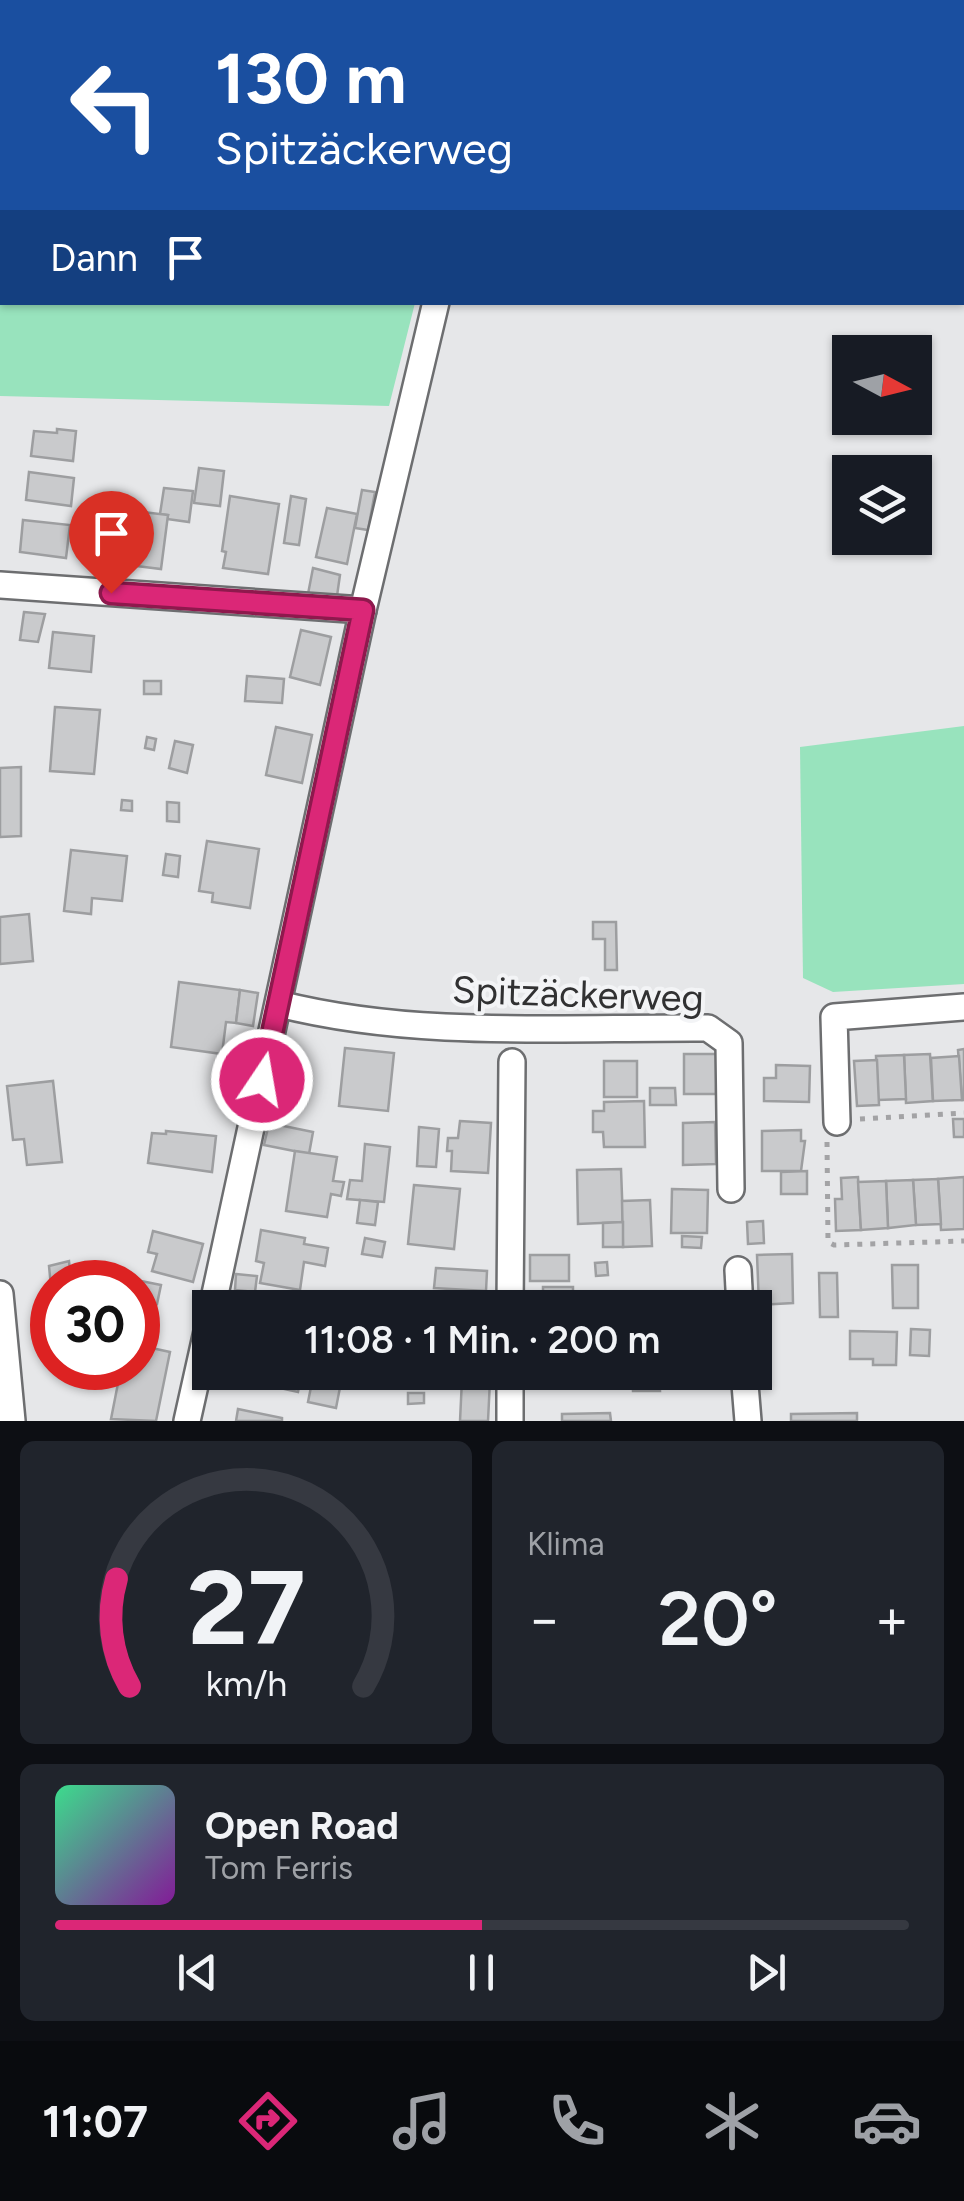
<!DOCTYPE html>
<html lang="de">
<meta charset="utf-8">
<style>
:root{--surface:#171b24;--page:#20242c;--text:#f1f3f6;--muted:#9ea1a6;--line:#363941;--accent:#db2777}
body{margin:0;font-family:Figtree,sans-serif;background:var(--page);color:var(--text);height:100vh;display:flex;flex-direction:column;font-size:38px;white-space:nowrap}
*{box-sizing:border-box;margin:0}
p{font-size:32px;color:var(--muted)}
.icon{flex:none;width:55px;height:55px;fill:none;stroke:currentColor;stroke-width:2;stroke-linecap:round;stroke-linejoin:round}
.map{position:relative;height:1421px;overflow:hidden}
.sheet{display:flex;flex-direction:column;gap:20px;padding:20px;background:#0d0f14;flex:1}
.sheet>*{flex:none}
.guide{position:absolute;left:0px;top:0px;width:965px;height:305px;box-shadow:0 2px 8px #0004;background:#1a4fa0;color:#fff;overflow:hidden}
.needle{width:65px;rotate:97deg}
.buttons{position:absolute;left:832px;top:335px;display:grid;gap:20px}
.buttons a{display:grid;place-items:center;width:100px;height:100px;border-radius:0px;background:var(--surface);box-shadow:0 2px 8px #0004;font-size:50px}
.speed{position:absolute;left:30px;top:1260px;display:flex;gap:20px;font-size:50px;font-weight:700;text-align:center}
.speed>*{display:grid;place-content:center;width:130px;height:130px;border-radius:50%;background:var(--surface);box-shadow:0 2px 8px #0004;line-height:1}
.speed .limit{border:15px solid #d22;background:#fff;color:#111}
.pin{position:absolute;display:grid;place-items:center;width:85px;height:85px;color:#fff;margin:-102px -42px;border-radius:50% 50% 50% 0;rotate:-45deg;box-shadow:0 0 10px #0007}
.pin .icon{rotate:45deg}
.me{position:absolute;width:110px;margin:-55px;rotate:12deg;stroke-linejoin:round;filter:drop-shadow(0 0 8px #0008)}
.turn{display:flex;align-items:center;gap:35px;height:210px;padding:0 50px;font-size:45px}
.turn .icon{width:130px;height:130px;stroke-width:2.5}
.turn b{display:block;font-size:70px;line-height:85px}
.then{display:flex;align-items:center;height:95px;padding:0 50px;background:#0003;gap:20px;font-size:38px}
.big{font-size:75px;font-weight:600;line-height:1.1}
.sheet .card{flex:1;display:flex;flex-direction:column;justify-content:center;gap:15px;min-width:0;padding:0 35px;border-radius:15px;background:var(--page)}
.sheet .dial{align-items:center;gap:0}
.dial svg{height:260px;overflow:visible;fill:none;stroke:var(--line);stroke-width:7;stroke-linecap:round;text-anchor:middle}
.dial text{fill:var(--text);stroke:none}
.song{display:flex;align-items:center;gap:30px}
.cover{width:120px;height:120px;border-radius:15px;background:linear-gradient(135deg,hsl(150 70% 55%),hsl(290 70% 35%))}
.played{height:10px;border-radius:5px;background:linear-gradient(90deg,var(--accent) 50%,var(--line) 50%)}
.keys{display:flex;justify-content:space-around;direction:ltr}
.heat{display:flex;justify-content:space-between;align-items:center;font-size:55px;direction:ltr}
.sheet .tiles{flex:1;display:grid;gap:20px;grid-template-columns:1fr 1fr}
.card:last-child{grid-column:span 2}
.trip{position:absolute;left:192px;top:1290px;width:580px;height:100px;border-radius:0px;background:var(--surface);box-shadow:0 2px 8px #0004;font-weight:600;line-height:100px;text-align:center}
.dock{display:flex;height:160px;justify-content:space-around;align-items:center;background:#090b0e;color:var(--muted)}
.dock .icon{width:70px;height:70px}
.dock .selected{color:var(--accent)}
.dock b{font-size:45px;color:var(--text)}
.map>svg:first-child{display:block}
.green{fill:#98e3bd}
.building{fill:#c9cacc;stroke:#9d9ea0;stroke-width:2.5}
.lines{fill:none;stroke-linecap:round;stroke-linejoin:round}
.minor-casing{stroke:#6d6e70;stroke-width:30}
.path{stroke:#a3a3a5;stroke-width:5;stroke-dasharray:5 8;stroke-linecap:butt}
.minor{stroke:#fff;stroke-width:25}
.route-casing{stroke:#8e194d;stroke-width:25}
.route{stroke:#db2777;stroke-width:18}
.labels{text-anchor:middle;stroke-width:8;stroke-linejoin:round;paint-order:stroke}
.street-label{font-size:38px;fill:#313132;stroke:#f3f4f6}
</style>
<div class="map">
<svg width="964" height="1421" viewBox="0 0 964 1421">
<rect width="100%" height="100%" fill="#e6e7e9"/>
<!-- green -->
<g class="green">
<polygon points="0,0 492,0 2,2 2,302 415,303 389,406 0,396"/>
<polygon points="964,726 964,984 833,992 803,978 800,747"/>
</g>
<!-- building -->
<g class="building">
<polygon points="57,429 76,431 73,461 31,456 34,431 57,433"/>
<polygon points="199,468 224,471 220,506 194,503"/>
<polygon points="29,472 74,478 71,506 26,500"/>
<polygon points="164,488 193,491 189,522 167,519 168,515 160,514"/>
<polygon points="362,490 375,492 368,530 355,528"/>
<polygon points="230,496 279,504 268,574 223,568 226,552 222,551"/>
<polygon points="291,496 306,499 299,545 284,543"/>
<polygon points="327,508 357,514 347,564 316,557"/>
<polygon points="135,511 168,515 161,569 128,565"/>
<polygon points="23,520 70,525 66,558 20,552"/>
<polygon points="313,568 340,575 337,596 308,594"/>
<polygon points="24,612 45,614 38,642 20,640"/>
<polygon points="301,630 331,637 320,685 290,677"/>
<polygon points="53,632 94,636 91,672 49,668"/>
<polygon points="247,676 284,679 282,703 245,701"/>
<rect x="144" y="681" width="17" height="13"/>
<polygon points="55,707 100,710 94,774 50,771"/>
<polygon points="276,727 312,735 302,783 266,775"/>
<polygon points="147,737 156,739 154,750 145,748"/>
<polygon points="175,741 193,745 187,773 169,768"/>
<polygon points="21,767 21,836 0,837 0,768"/>
<polygon points="122,800 132,801 132,811 121,810"/>
<polygon points="167,802 179,803 179,822 167,821"/>
<polygon points="207,841 259,849 250,908 212,902 213,893 199,891"/>
<polygon points="71,850 127,856 122,901 92,898 91,914 64,911"/>
<polygon points="166,854 180,856 178,877 163,875"/>
<polygon points="29,914 33,961 0,964 0,917"/>
<polygon points="593,922 616,922 617,970 605,970 605,939 593,939"/>
<polygon points="179,982 240,990 236,1023 226,1022 222,1054 171,1047"/>
<polygon points="240,990 258,993 253,1026 236,1023"/>
<polygon points="345,1048 394,1053 388,1111 339,1106"/>
<polygon points="964,1049 964,1100 962,1100 958,1050"/>
<polygon points="684,1054 717,1054 716,1094 684,1094"/>
<polygon points="930,1054 933,1101 906,1103 904,1055"/>
<polygon points="904,1055 906,1099 878,1100 876,1056"/>
<polygon points="959,1056 962,1100 933,1101 931,1058"/>
<polygon points="877,1060 879,1105 857,1106 854,1061"/>
<rect x="604" y="1061" width="33" height="36"/>
<polygon points="776,1065 810,1066 809,1102 764,1101 764,1078 776,1078"/>
<polygon points="53,1081 62,1162 27,1165 24,1139 13,1140 7,1086"/>
<polygon points="650,1088 675,1088 676,1105 650,1105"/>
<polygon points="644,1101 645,1147 604,1147 603,1132 593,1132 593,1111 604,1111 604,1102"/>
<polygon points="953,1119 964,1119 964,1137 954,1137"/>
<polygon points="460,1121 491,1123 488,1173 451,1171 452,1151 447,1151 448,1138 458,1138"/>
<polygon points="715,1122 716,1164 683,1165 683,1123"/>
<polygon points="269,1123 313,1132 309,1154 264,1145"/>
<polygon points="419,1127 439,1129 436,1167 417,1166"/>
<polygon points="801,1130 801,1141 805,1141 801,1171 762,1171 762,1131"/>
<polygon points="166,1131 216,1136 212,1172 148,1163 152,1133 166,1134"/>
<polygon points="365,1144 390,1147 384,1202 347,1199 350,1180 362,1181"/>
<polygon points="295,1151 337,1157 333,1181 344,1182 341,1196 331,1194 327,1217 286,1211"/>
<polygon points="621,1169 623,1222 578,1224 577,1170"/>
<polygon points="807,1171 807,1194 781,1194 781,1172"/>
<polygon points="858,1177 861,1230 836,1231 835,1199 842,1199 841,1178"/>
<polygon points="964,1177 964,1229 941,1230 938,1179"/>
<polygon points="938,1179 941,1224 916,1225 913,1180"/>
<polygon points="913,1180 916,1225 888,1228 886,1181"/>
<polygon points="886,1181 888,1228 861,1230 858,1182"/>
<polygon points="414,1185 460,1189 454,1249 408,1244"/>
<polygon points="672,1189 708,1190 707,1233 671,1233"/>
<polygon points="360,1200 378,1202 375,1225 357,1223"/>
<polygon points="650,1200 652,1246 623,1247 622,1201"/>
<polygon points="763,1221 764,1243 748,1244 747,1222"/>
<polygon points="623,1222 623,1247 603,1247 603,1223"/>
<polygon points="261,1230 305,1238 304,1244 328,1248 325,1266 304,1262 300,1290 260,1283 264,1263 256,1261"/>
<polygon points="153,1231 203,1244 193,1282 152,1271 157,1254 148,1252"/>
<polygon points="682,1236 702,1237 701,1248 682,1247"/>
<polygon points="365,1238 385,1242 382,1257 362,1254"/>
<polygon points="792,1254 793,1303 759,1305 757,1255"/>
<rect x="530" y="1255" width="39" height="26"/>
<polygon points="69,1261 71,1282 52,1282 52,1297 49,1266"/>
<polygon points="607,1262 608,1275 596,1276 595,1263"/>
<polygon points="892,1265 918,1265 918,1308 893,1308"/>
<polygon points="436,1268 487,1271 486,1291 434,1288"/>
<polygon points="819,1273 837,1273 838,1317 820,1317"/>
<polygon points="236,1274 257,1276 255,1292 235,1290"/>
<polygon points="126,1278 161,1285 157,1304 138,1301 138,1282 125,1282"/>
<polygon points="543,1287 573,1287 573,1305 589,1308 543,1308"/>
<polygon points="291,1295 315,1298 314,1308 289,1308"/>
<polygon points="52,1323 52,1360 46,1360 42,1325"/>
<polygon points="911,1329 930,1330 929,1356 910,1355"/>
<polygon points="850,1331 897,1332 896,1365 873,1365 873,1359 850,1359"/>
<polygon points="138,1345 170,1352 156,1421 111,1419 121,1368 138,1368"/>
<polygon points="255,1372 302,1372 298,1392 253,1382"/>
<polygon points="314,1372 343,1372 336,1408 308,1402"/>
<rect x="542" y="1372" width="36" height="12"/>
<polygon points="632,1372 659,1372 660,1391 633,1391"/>
<polygon points="462,1379 490,1380 488,1421 460,1421"/>
<polygon points="408,1393 424,1393 424,1403 408,1404"/>
<polygon points="238,1409 282,1418 282,1421 236,1421"/>
<polygon points="610,1413 611,1421 562,1421 562,1414"/>
<polygon points="857,1413 857,1421 791,1421 791,1414"/>
</g>
<g class="lines">
<!-- minor casing -->
<g class="minor-casing">
<g id="minor">
<polyline points="515,2 516,0"/>
<polyline points="0,585 363,610"/>
<path d="M 279,1004 C 418,1039 565,1027 708,1028 L 729,1043 L 731,1189"/>
<polyline points="837,1122 834,1017 964,1007"/>
<polyline points="738,1270 740,1308"/>
<polyline points="0,1294 12,1421"/>
<polyline points="212,1308 363,610 436,302"/>
<polyline points="510,1308 512,1062"/>
<polyline points="744,1372 748,1421"/>
<polyline points="187,1421 210,1318"/>
<polyline points="510,1421 510,1372"/>
</g>
</g>
<!-- path -->
<g class="path">
<polyline points="59,0 65,2"/>
<polyline points="322,0 322,2"/>
<polyline points="0,79 2,76"/>
<polyline points="0,198 2,198"/>
<polyline points="860,1119 964,1113"/>
<polyline points="827,1142 828,1242 834,1245 964,1241"/>
</g>
<!-- minor -->
<use href="#minor" class="minor"/>
</g>
<g class="lines">
<!-- route casing -->
<g class="route-casing">
<polyline id="route" points="111,593 363,610 262,1080"/>
</g>
<!-- route -->
<use href="#route" class="route"/>
</g>
<g class="labels">
<!-- street labels -->
<g class="street-label">
<text transform="translate(578 994) rotate(2)" y="13">Spitzäckerweg</text>
</g>
</g>
</svg>
<div class="buttons">
<a><svg class="needle" viewBox="-14 -14 28 28"><path d="M0-13l5 13h-10z" fill="#e53935"/><path d="M0 13l5-13h-10z" fill="#9ea1a6"/></svg></a>
<a><svg class="icon" aria-label="layers" viewBox="0 0 24 24"><path d="M12 4l9 5-9 5-9-5zM3 14l9 5 9-5"/></svg></a>
</div>
<div class="speed"><div class="limit">30</div></div>
<div class="pin" style="left:111px;top:593px;background:#d93025"><svg class="icon" aria-label="arrive" viewBox="0 0 24 24"><path d="M6 21V4h12l-3 4 3 4H6"/></svg></div>
<svg class="me" style="left:262px;top:1080px" viewBox="-20 -20 40 40"><circle r="17" fill="#db2777" stroke="#fff" stroke-width="3"/><path d="M0-11L8 9 0 5-8 9z" fill="#fff"/></svg>
<div class="trip">11:08 · 1 Min. · 200 m</div>
<div class="guide">
<div class="turn"><svg class="icon" aria-label="left" viewBox="0 0 24 24"><path d="M17 20v-9H6M10 6l-5 5 5 5"/></svg><div><b>130 m</b>Spitzäckerweg</div></div>
<div class="then">Dann<svg class="icon" aria-label="arrive" viewBox="0 0 24 24"><path d="M6 21V4h12l-3 4 3 4H6"/></svg></div>
</div>
</div>
<section class="sheet">
<div class="tiles">
<div class="card dial"><svg viewBox="0 0 100 80">
<path d="M14 69A42 42 0 1 1 86 69"/>
<path d="M14 69A42 42 0 0 1 10 36" stroke="#db2777"/>
<text x="50" y="56" font-size="32" font-weight="700">27</text>
<text x="50" y="72" font-size="11">km/h</text>
</svg></div>
<div class="card"><p>Klima</p>
<div class="heat"><a>−</a><b class="big">20°</b><a>+</a></div>
</div>
<div class="card">
<div class="song"><i class="cover"></i><div><b>Open Road</b><p>Tom Ferris</p></div></div>
<div class="played"></div>
<div class="keys"><svg class="icon" aria-label="previous" viewBox="0 0 24 24"><path d="M18 5L8 12l10 7zM5 5v14"/></svg><svg class="icon" aria-label="pause" viewBox="0 0 24 24"><path d="M8 5v14M16 5v14"/></svg><svg class="icon" aria-label="next" viewBox="0 0 24 24"><path d="M6 5l10 7-10 7zM19 5v14"/></svg></div>
</div>
</div>
</section>
<nav class="dock">
<b>11:07</b>
<svg class="icon selected" aria-label="directions" viewBox="0 0 24 24"><path d="M12 3l9 9-9 9-9-9zM9 14v-3h6M13 9l2 2-2 2"/></svg>
<svg class="icon" aria-label="music" viewBox="0 0 24 24"><path d="M9 18V5l10-2v13"/><circle cx="6" cy="18" r="3"/><circle cx="16" cy="16" r="3"/></svg>
<svg class="icon" aria-label="phone" viewBox="0 0 24 24"><path d="M5 4h4l2 5-3 2q2 4 5 5l2-3 5 2v4C11 20 4 13 5 4z"/></svg>
<svg class="icon" aria-label="climate" viewBox="0 0 24 24"><path d="M12 3v18M4 7l16 10M4 17L20 7"/></svg>
<svg class="icon" aria-label="car" viewBox="0 0 24 24"><path d="M5 17H2v-5l4-1 3-4h7l3 4 3 1v5h-3M9 17h6M6 11h13"/><circle cx="7" cy="17" r="2"/><circle cx="17" cy="17" r="2"/></svg>
</nav>
